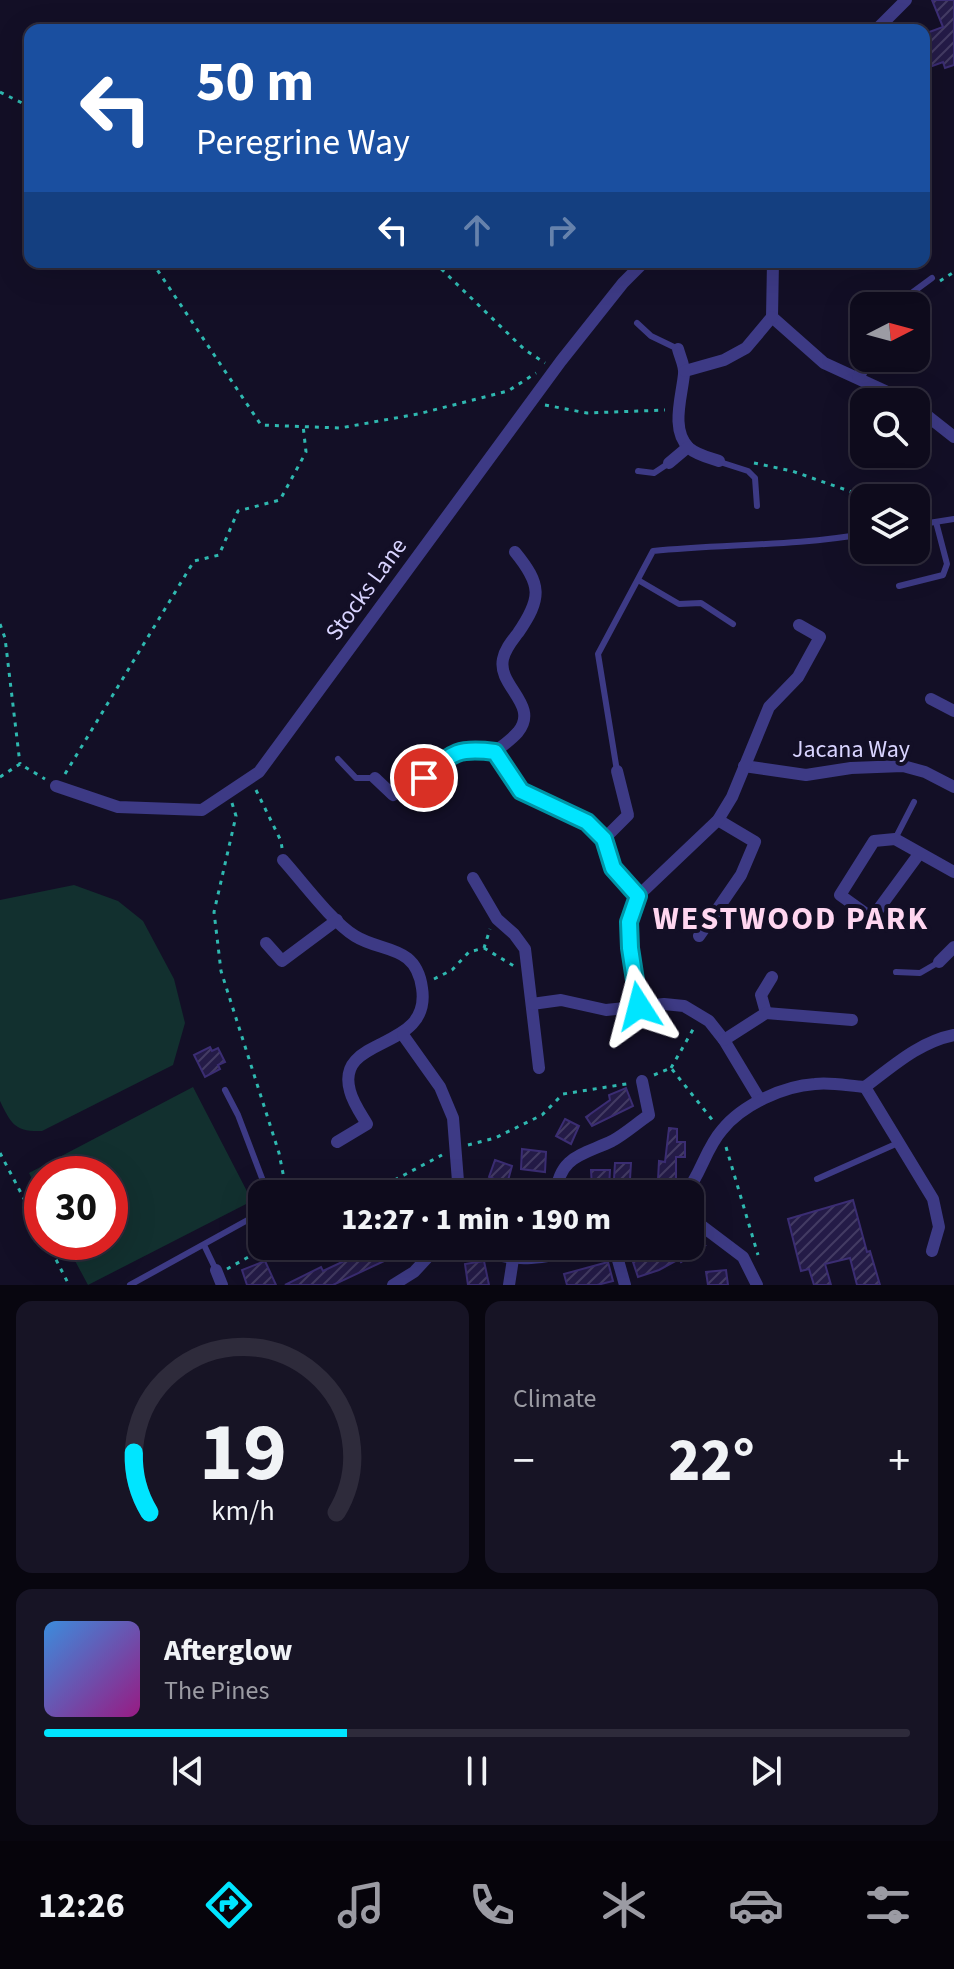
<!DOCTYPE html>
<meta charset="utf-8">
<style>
:root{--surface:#0e0b1c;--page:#171425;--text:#f1f3f6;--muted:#9b9ba3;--line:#2e2b3b;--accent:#00e5ff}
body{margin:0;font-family:"Source Sans 3",sans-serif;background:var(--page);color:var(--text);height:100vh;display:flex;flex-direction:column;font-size:30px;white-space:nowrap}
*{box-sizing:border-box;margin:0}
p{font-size:26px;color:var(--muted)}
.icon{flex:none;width:44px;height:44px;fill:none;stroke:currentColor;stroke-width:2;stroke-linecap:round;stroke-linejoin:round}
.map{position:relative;height:1285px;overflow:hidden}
.drawer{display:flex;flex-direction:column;gap:16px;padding:16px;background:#08060f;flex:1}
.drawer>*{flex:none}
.guide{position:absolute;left:24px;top:24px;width:906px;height:244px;border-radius:16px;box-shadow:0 8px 32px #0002,0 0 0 2px var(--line);background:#1a4fa0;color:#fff;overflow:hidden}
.needle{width:52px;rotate:84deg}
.fabs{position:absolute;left:850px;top:292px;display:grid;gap:16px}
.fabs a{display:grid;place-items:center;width:80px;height:80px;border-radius:16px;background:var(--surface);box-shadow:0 8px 32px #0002,0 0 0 2px var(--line);font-size:40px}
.speed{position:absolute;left:24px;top:1156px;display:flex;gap:16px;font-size:40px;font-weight:700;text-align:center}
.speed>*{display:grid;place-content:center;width:104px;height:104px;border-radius:50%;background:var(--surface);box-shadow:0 8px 32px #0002,0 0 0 2px var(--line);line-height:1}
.speed .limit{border:12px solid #d22;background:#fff;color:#111}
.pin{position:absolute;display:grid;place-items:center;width:68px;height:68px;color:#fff;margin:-34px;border:4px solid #fff;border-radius:50%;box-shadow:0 2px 8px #0007}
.me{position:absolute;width:88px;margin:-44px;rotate:351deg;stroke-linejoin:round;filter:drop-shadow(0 0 6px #0008)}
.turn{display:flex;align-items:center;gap:28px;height:168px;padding:0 40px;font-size:36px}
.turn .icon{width:104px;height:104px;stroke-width:2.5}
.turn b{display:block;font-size:56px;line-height:68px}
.lanes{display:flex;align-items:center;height:76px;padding:0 40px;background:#0003;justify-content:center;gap:40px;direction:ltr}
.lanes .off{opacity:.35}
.big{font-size:60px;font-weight:800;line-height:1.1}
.drawer .tile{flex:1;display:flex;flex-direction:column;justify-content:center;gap:12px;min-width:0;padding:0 28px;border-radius:16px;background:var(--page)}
.drawer .dial{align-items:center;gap:0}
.dial svg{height:208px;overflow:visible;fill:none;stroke:var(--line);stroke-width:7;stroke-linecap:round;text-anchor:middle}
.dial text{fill:var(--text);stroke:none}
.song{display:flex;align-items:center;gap:24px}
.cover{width:96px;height:96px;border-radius:12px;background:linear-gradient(135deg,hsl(210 70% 55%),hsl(310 70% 35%))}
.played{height:8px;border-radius:4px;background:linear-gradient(90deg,var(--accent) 35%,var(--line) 35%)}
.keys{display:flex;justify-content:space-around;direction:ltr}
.heat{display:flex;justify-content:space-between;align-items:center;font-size:44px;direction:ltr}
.drawer .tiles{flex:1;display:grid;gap:16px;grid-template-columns:1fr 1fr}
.tile:last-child{grid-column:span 2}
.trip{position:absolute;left:248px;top:1180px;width:456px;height:80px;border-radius:16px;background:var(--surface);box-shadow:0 8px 32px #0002,0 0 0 2px var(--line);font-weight:800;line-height:80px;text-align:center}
.menu{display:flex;height:128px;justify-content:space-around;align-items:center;background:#06040b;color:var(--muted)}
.menu .icon{width:56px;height:56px}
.menu .current{color:var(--accent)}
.menu b{font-size:36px;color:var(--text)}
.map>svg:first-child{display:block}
.pitch{fill:#12302f}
.building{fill:url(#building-hatch);stroke:#3b2d73;stroke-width:2}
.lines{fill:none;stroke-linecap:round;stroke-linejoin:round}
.path{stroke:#2fb8b0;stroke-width:3;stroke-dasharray:4 6;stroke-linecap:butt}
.service{stroke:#3d3a85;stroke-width:6}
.minor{stroke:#3d3a85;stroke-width:12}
.route-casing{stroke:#0095a6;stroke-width:20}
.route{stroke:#00e5ff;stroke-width:14}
.labels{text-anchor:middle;stroke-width:8;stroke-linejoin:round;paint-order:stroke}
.street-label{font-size:24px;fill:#d9d4ff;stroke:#130f26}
.district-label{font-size:32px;font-weight:bold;letter-spacing:2px;fill:#ffd6f0;stroke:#130f26}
</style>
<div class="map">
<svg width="954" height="1285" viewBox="0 0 954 1285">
<defs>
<pattern id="building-hatch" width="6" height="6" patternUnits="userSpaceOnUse" patternTransform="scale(2)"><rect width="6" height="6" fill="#241b47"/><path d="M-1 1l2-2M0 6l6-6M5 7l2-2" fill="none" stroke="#433b63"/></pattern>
</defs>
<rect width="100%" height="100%" fill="#130f26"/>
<!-- pitch -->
<g class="pitch">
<path d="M 74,885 L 118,901 L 143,921 L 174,979 L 185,1023 L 173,1065 L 42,1131 C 15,1132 11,1124 0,1101 L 0,900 Z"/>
<polygon points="193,1087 252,1201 88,1285 65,1242 110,1242 110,1174 42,1174 42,1198 29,1173"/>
</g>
<!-- building -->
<g class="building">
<polygon points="932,0 954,0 954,65 945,68 943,62 924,69 924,34 943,27"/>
<polygon points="210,1047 212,1051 218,1048 225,1062 218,1065 220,1069 205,1077 194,1055"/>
<polygon points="626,1088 633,1106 592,1126 586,1117 610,1100 609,1095"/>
<polygon points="565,1119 579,1126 571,1144 556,1136"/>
<polygon points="669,1128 677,1129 677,1142 685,1142 685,1157 676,1157 676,1181 658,1180 659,1161 665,1162"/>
<polygon points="522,1149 546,1152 545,1172 521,1169"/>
<polygon points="495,1160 512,1166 507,1184 489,1177"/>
<polygon points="615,1163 631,1163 630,1179 614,1179"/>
<polygon points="591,1170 610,1170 609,1188 592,1188"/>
<polygon points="853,1200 867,1252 870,1251 880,1285 857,1285 850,1258 825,1264 831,1285 814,1285 809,1269 801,1271 788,1219"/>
<polygon points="376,1246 414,1247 333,1285 285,1285 321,1267 323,1271"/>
<polygon points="668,1246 704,1246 681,1262 679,1259 659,1270 638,1277 633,1262"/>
<polygon points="265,1261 276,1285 247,1285 242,1270"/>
<polygon points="484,1261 489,1285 468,1285 465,1264"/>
<polygon points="608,1262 613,1281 597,1285 567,1285 564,1274"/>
<polygon points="726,1270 728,1285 708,1285 706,1272"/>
</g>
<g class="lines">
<!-- path -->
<g class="path">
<polyline points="0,92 30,107"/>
<polyline points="152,262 261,425 340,428 418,414 508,391 536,373"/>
<polyline points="434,262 525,350 545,363"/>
<polyline points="940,281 954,272"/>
<polyline points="545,405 587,413 665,410"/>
<polyline points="754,463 792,471 869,498"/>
<polyline points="0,624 5,638 20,764"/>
<polyline points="65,774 194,561 219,555 238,511 280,500 306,452 303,425"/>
<polyline points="0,777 20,764 45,779"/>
<polyline points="256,790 281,841 282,848"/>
<polyline points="232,803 236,816 214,912 221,971 279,1153 287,1194"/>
<polyline points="484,948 514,966"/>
<polyline points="434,979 452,970 469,952 484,948 490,929"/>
<polyline points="671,1068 695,1026"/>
<polyline points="654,1075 671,1068 714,1122"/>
<polyline points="468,1145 495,1138 542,1115 563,1094 632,1083"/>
<polyline points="726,1147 758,1255"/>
<polyline points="0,1153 42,1233"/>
<polyline points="368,1194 442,1155"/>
<polyline points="47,1242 69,1285"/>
<polyline points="227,1269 268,1246"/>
</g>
<!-- service -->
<g class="service">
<polyline points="904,306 913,292 932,278"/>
<polyline points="637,323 651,336 678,349"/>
<polyline points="720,462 748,471 755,478 757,506"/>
<polyline points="638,471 654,473 669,463"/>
<polyline points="916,525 954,519"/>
<polyline points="638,580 679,604 701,603 733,624"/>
<polyline points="899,586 943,575 947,564 936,522"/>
<polyline points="338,759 356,778 375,778"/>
<path d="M 617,771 L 598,654 L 653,551 C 723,544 795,546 864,534"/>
<polyline points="895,839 914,802"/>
<polyline points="896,972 920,973 939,962"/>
<polyline points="225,1090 238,1115 268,1194"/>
<polyline points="817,1179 898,1143"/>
<polyline points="204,1245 216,1270"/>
<polyline points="130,1285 262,1212"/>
</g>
<!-- minor -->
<g class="minor">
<polyline points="876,30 906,0"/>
<polyline points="773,262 772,317 824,363 909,402"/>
<path d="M 678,349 C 680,357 685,366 684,374 C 682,396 670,430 689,448 C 697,455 710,458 719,461"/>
<polyline points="685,371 724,360 746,348 772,317"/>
<polyline points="858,378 869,358"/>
<polyline points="916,407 954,437"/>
<polyline points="669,463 688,447"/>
<polyline points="931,699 954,711"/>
<path d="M 495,752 C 502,746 512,739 518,732 C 540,705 497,686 503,659 C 505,649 512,641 518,633 C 542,598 542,585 515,552"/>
<polyline points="744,766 806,775 851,768 903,766 925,772 954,787"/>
<polyline points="375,778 393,795 424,778 454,753 478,750 495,752 521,791 587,822 604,839 613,868 638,896"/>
<polyline points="56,786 118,807 202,810 259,772 561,361 623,283 644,262"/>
<polyline points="604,839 628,815 617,771"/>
<polyline points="919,854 872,918 840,895 874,841 895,839 954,872"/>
<path d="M 283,860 C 302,881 332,922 355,936 C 382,953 416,944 422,988 C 432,1053 334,1034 350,1091 C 353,1103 361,1114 367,1124 L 337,1142"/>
<polyline points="473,878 497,919 514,934 525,949 539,1068"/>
<polyline points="699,936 741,875 755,842 718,820"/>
<polyline points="266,943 282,961 337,920"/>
<polyline points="939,962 954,947"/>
<polyline points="532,1004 561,1000 606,1010 664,1004 684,1006 709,1021 724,1040 760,1100"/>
<polyline points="639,1006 630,948 629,922 638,896 718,820 732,797 769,707 798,677 820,637 799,625"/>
<polyline points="766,1013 761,995 772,977"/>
<polyline points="403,1035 440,1087 453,1118 459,1194"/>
<polyline points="724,1040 766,1013 852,1020"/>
<polyline points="865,1087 933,1199 939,1227 932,1251"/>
<path d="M 556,1194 C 559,1156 583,1155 612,1141 C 625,1134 637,1123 649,1115 L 642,1081"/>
<path d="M 685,1194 C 701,1174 706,1148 722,1130 C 742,1105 783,1086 815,1084 C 831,1082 849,1086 865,1087 C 893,1066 919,1042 954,1035"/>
<polyline points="690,1217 743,1257 757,1285"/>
<path d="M 481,1246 C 511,1269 561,1254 595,1246"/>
<polyline points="614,1246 625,1285"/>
<polyline points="216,1270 222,1285"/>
<polyline points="393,1285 414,1272 438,1246"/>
<polyline points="509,1285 513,1259"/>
</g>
</g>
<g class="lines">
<!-- route casing -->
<g class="route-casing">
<path id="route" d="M 424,778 C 452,753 456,747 495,752 L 521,791 L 587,822 L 604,839 L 613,868 L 638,896 L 629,922 L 630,948 L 639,1006"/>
</g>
<!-- route -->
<use href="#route" class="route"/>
</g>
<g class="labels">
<!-- street labels -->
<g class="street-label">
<text transform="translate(366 589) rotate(-54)" y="8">Stocks Lane</text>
<text x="851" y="757">Jacana Way</text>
</g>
<!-- district labels -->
<g class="district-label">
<text x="791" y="929">WESTWOOD PARK</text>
</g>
</g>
</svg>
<div class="fabs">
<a><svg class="needle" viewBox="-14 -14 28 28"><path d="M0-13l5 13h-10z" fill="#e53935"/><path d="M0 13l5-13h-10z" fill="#9b9ba3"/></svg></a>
<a><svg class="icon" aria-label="search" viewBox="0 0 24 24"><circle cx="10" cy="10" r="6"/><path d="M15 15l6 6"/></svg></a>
<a><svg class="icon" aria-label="layers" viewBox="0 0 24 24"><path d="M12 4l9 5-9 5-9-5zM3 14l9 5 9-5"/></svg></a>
</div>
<div class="speed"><div class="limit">30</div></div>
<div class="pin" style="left:424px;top:778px;background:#d93025"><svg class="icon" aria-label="arrive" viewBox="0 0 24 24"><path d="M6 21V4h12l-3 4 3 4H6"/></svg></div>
<svg class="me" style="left:639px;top:1006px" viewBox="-20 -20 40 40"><path d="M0-17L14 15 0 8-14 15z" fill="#00e5ff" stroke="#fff" stroke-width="4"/></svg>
<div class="trip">12:27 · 1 min · 190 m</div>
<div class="guide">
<div class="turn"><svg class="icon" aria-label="left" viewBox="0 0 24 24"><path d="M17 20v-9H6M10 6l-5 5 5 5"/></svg><div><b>50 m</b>Peregrine Way</div></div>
<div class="lanes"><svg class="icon" aria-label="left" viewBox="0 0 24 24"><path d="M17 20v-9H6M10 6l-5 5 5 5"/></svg><svg class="icon off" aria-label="ahead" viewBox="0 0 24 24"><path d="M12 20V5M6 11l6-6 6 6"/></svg><svg class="icon off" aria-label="right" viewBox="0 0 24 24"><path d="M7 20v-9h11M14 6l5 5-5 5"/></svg></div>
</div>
</div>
<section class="drawer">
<div class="tiles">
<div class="tile dial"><svg viewBox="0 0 100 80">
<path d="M14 69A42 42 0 1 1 86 69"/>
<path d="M14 69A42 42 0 0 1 8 46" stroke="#00e5ff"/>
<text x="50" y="56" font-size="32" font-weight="700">19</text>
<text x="50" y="72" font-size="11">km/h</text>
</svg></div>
<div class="tile"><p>Climate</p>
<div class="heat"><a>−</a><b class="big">22°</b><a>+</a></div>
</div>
<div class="tile">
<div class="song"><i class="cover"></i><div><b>Afterglow</b><p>The Pines</p></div></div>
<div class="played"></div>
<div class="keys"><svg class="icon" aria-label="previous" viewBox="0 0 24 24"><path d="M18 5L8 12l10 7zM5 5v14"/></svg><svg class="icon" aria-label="pause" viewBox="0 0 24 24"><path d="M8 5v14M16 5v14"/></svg><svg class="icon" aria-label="next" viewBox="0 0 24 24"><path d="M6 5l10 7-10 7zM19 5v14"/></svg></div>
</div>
</div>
</section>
<nav class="menu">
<b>12:26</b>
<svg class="icon current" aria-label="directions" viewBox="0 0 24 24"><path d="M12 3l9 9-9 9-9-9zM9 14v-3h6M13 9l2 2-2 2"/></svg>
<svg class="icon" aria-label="music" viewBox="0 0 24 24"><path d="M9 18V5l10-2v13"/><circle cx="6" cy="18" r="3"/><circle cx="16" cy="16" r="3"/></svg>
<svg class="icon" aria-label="phone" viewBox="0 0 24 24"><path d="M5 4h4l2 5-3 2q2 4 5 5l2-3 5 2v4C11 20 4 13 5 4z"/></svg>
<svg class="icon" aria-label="climate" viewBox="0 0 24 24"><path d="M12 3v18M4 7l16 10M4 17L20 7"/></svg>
<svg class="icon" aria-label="car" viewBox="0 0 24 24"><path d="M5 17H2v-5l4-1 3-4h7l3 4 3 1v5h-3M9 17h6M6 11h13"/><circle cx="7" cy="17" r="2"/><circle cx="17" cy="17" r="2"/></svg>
<svg class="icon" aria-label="filters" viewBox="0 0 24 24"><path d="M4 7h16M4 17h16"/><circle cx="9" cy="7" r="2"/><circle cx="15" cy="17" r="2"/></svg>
</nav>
